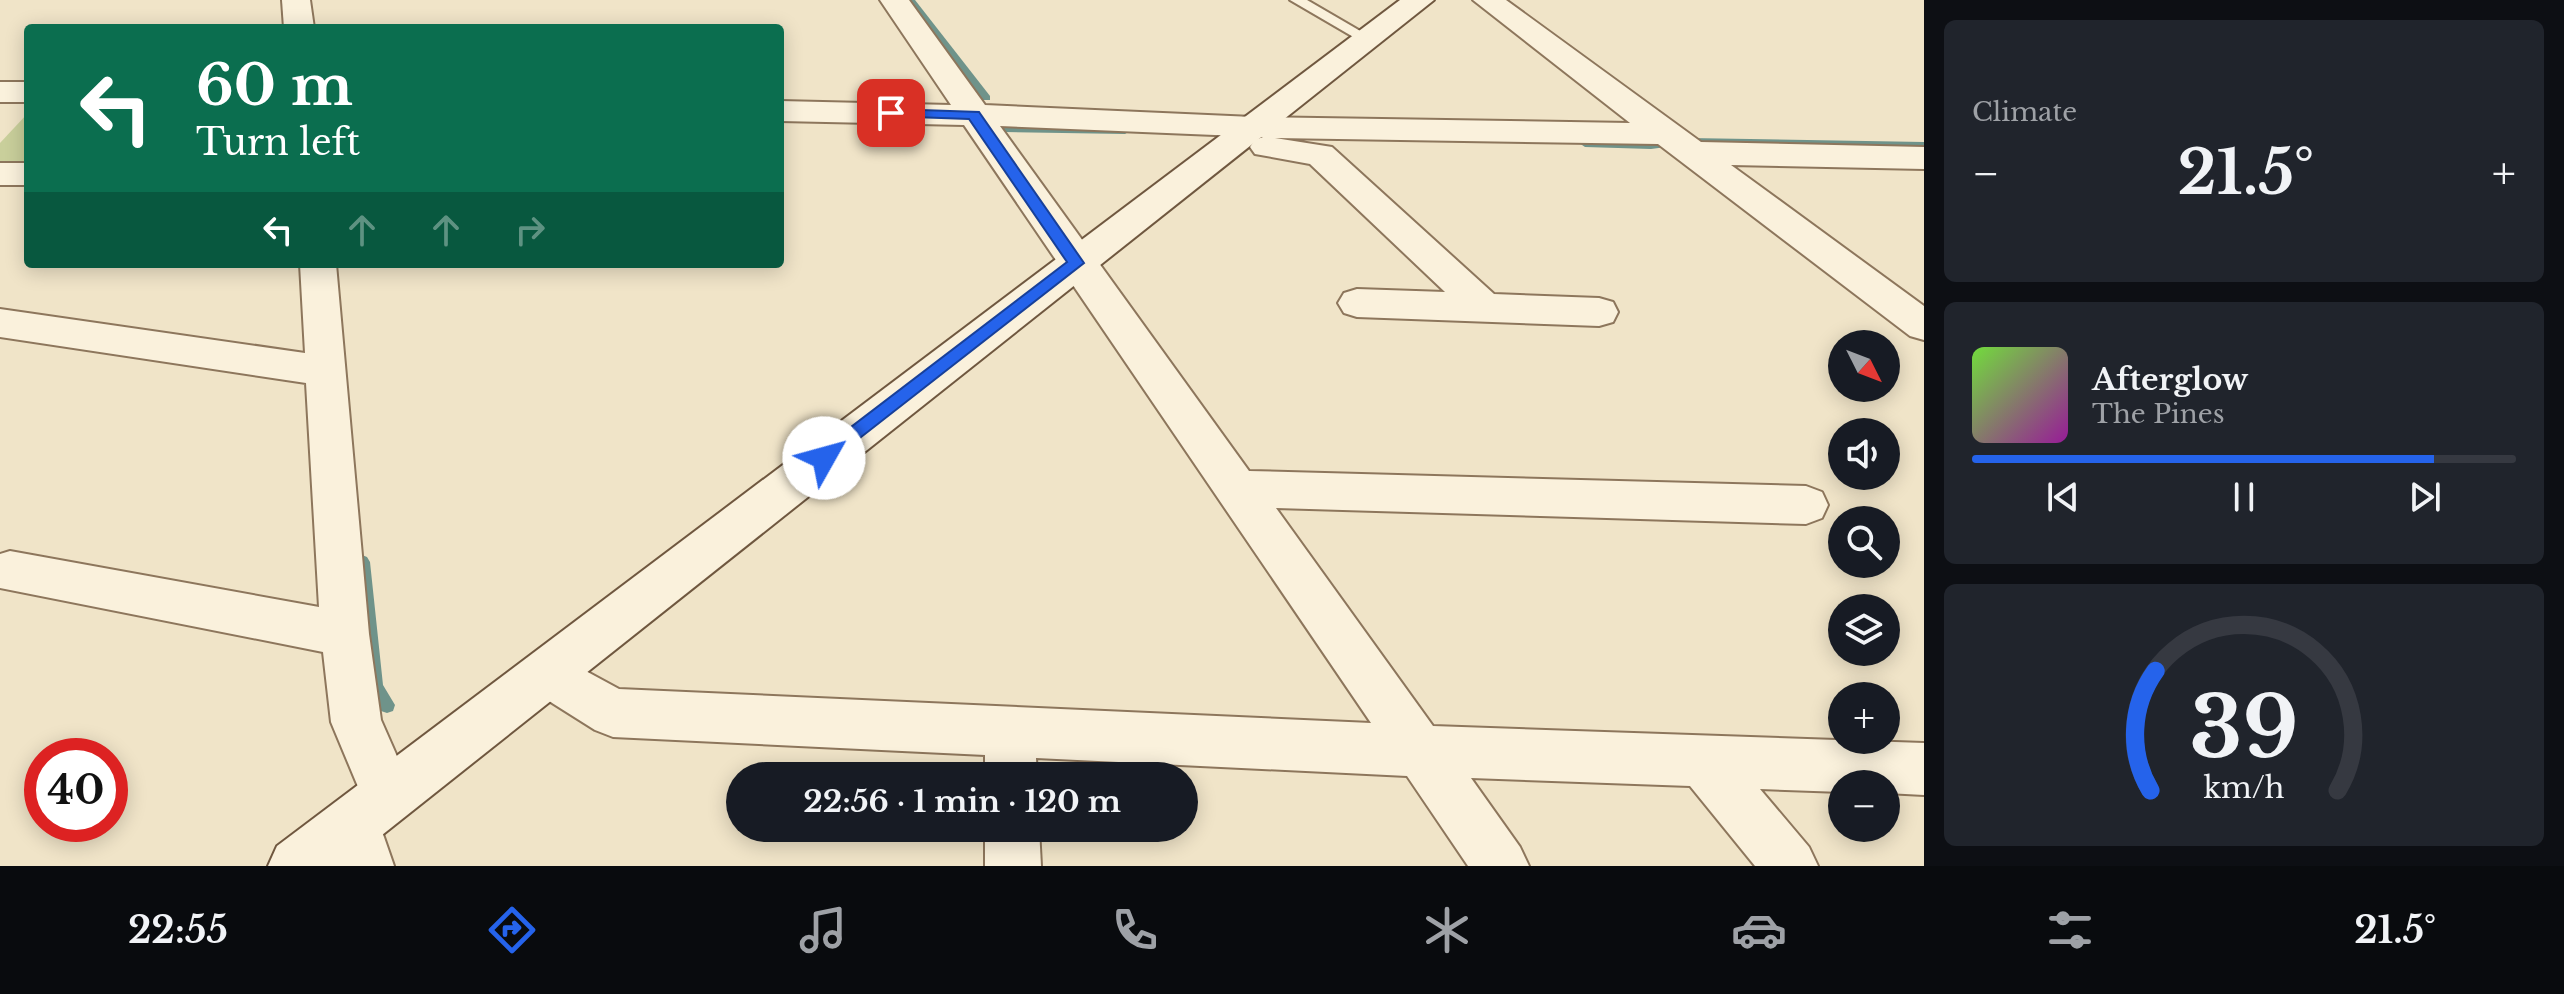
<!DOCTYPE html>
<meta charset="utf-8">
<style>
:root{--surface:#171b24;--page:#20242c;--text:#f1f3f6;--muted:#9ea1a6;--line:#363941;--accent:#2563eb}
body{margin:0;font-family:"Libre Baskerville",serif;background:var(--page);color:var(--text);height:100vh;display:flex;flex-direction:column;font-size:30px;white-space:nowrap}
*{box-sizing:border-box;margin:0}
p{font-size:26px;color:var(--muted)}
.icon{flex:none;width:44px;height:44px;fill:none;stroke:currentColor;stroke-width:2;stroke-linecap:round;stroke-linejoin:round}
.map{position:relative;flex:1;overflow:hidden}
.drawer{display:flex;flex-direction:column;gap:20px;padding:20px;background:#0d0f14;width:640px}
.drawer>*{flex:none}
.hud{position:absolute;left:24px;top:24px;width:760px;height:244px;border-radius:8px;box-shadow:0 4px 20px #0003;background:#0b6e4f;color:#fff;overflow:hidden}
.needle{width:52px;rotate:132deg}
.tools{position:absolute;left:1828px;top:330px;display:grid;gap:16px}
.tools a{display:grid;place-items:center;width:72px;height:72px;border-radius:50%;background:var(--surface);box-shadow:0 4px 20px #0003;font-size:40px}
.speed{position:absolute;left:24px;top:738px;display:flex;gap:16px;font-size:40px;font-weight:700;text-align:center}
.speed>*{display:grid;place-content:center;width:104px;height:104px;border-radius:50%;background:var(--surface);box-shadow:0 4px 20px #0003;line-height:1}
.speed .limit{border:12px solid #d22;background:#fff;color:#111}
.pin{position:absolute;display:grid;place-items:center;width:68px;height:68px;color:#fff;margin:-34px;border-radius:16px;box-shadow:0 4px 12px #0006}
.me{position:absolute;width:88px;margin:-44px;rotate:52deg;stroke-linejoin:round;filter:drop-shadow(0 0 6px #0008)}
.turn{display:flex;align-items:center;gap:28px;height:168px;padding:0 40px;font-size:36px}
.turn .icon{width:104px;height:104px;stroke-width:2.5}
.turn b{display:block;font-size:56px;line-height:68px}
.lanes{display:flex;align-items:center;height:76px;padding:0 40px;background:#0003;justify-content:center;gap:40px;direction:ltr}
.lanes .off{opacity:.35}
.big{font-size:60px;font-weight:700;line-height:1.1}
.drawer .card{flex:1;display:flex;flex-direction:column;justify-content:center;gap:12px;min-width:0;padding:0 28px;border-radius:12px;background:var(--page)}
.drawer .dial{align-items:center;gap:0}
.dial svg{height:208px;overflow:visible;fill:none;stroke:var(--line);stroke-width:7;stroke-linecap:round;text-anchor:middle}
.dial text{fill:var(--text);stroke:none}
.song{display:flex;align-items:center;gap:24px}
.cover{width:96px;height:96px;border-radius:12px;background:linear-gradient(135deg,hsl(100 70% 55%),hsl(300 70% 35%))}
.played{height:8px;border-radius:4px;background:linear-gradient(90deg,var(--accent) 85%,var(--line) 85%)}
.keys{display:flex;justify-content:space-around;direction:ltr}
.heat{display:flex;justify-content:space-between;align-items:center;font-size:44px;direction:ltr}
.trip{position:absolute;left:726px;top:762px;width:472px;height:80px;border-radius:40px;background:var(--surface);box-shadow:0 4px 20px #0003;font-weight:700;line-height:80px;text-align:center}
.menu{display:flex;height:128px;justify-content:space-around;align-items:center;background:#090b0e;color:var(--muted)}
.menu .icon{width:56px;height:56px}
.menu .current{color:var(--accent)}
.menu b{font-size:36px;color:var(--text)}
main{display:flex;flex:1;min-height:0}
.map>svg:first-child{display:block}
.green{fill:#c9cf9b}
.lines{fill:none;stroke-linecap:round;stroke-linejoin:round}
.stream{fill:#6f938a;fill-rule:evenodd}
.lane-casing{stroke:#8d765c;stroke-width:4}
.street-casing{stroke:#8d765c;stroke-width:4}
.secondary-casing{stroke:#6f573f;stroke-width:4}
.lane{fill:#faf1dc;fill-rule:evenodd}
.street{fill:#faf1dc;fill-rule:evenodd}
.secondary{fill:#faf1dc;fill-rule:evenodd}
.route{fill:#2563eb;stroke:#184099;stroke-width:2}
</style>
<main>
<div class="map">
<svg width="1924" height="866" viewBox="0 0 1924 866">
<rect width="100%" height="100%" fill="#f0e4c8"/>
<!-- green -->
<polygon class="green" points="28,113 28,164 0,163 0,143"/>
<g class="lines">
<!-- stream -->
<g class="stream">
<polygon points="905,0 915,0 990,96 990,100 982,100"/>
<polygon points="998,125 1125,128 1130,131 1125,134 1005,132 1010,139 1004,142 1000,141 993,128"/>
<polygon points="1689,138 1924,142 1924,150 1689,144 1651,149 1585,147 1579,143 1585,139 1651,141"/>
<polygon points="362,555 367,557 370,562 383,685 395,705 393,711 387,713 381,711 367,688 354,562 357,557"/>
</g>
<!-- lane casing -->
<g class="lane-casing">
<polygon id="lane" points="1290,0 1307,0 1374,39 1367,43 1362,42"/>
</g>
<!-- street casing -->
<g class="street-casing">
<g id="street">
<polygon points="282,0 310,0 314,28 284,28"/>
<polygon points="880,0 909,0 985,105 1253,117 1630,123 1473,0 1506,0 1701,142 1924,147 1924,169 1731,165 1924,306 1924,340 1910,336 1658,144 1275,138 1332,147 1494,294 1599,298 1613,302 1618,312 1613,322 1599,326 1357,317 1344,313 1338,303 1344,293 1357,289 1445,292 1310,164 1255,154 1250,147 1255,140 1263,137 1000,126 1249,471 1806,486 1822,492 1828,505 1822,518 1806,524 1276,508 1433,726 1924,743 1924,795 1886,793 1886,784 1842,784 1842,792 1760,789 1809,847 1818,866 1755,866 1690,786 1471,778 1520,847 1529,866 1468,866 1407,776 1036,758 1037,776 985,776 985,755 613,737 595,730 530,689 522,673 530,657 547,650 619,689 1371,723 964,125 780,121 780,101 951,105"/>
<rect x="0" y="82" width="28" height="20"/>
<rect x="0" y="163" width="28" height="22"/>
<polygon points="300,264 336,264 369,634 381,720 414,795 407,814 388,821 377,817 394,866 338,866 326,823 334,804 353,796 364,801 331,722 323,652 0,588 0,554 10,551 319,607 306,383 0,337 0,309 305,353"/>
<polygon points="985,828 1039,828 1041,866 985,866"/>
</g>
</g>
<!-- secondary casing -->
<g class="secondary-casing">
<polygon id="secondary" points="1400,0 1434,0 343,866 268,866 277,846"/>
</g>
<!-- lane -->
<use href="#lane" class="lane"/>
<!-- street -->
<use href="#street" class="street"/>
<!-- secondary -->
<use href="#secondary" class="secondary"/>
</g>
<!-- route -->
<polygon class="route" points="891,109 979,112 1084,263 824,466 817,464 815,458 817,453 1067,262 969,119 886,116 886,110"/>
</svg>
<div class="tools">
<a><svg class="needle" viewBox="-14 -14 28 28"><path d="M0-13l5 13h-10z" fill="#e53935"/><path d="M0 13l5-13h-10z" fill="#9ea1a6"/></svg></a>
<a><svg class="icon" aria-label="sound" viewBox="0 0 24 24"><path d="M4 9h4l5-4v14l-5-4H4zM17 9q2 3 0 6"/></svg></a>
<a><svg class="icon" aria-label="search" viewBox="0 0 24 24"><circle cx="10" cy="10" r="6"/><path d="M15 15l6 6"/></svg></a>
<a><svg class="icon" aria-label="layers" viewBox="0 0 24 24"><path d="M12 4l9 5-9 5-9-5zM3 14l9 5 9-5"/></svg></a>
<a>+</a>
<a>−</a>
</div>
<div class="speed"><div class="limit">40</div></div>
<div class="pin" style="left:891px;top:113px;background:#d93025"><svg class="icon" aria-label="arrive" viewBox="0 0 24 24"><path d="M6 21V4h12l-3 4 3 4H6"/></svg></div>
<svg class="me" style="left:824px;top:458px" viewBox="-20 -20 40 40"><circle r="19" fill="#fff"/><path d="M0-13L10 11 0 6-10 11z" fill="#2563eb"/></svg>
<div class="trip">22:56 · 1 min · 120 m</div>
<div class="hud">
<div class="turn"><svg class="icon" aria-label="left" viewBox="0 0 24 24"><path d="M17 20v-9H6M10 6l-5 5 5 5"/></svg><div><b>60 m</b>Turn left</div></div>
<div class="lanes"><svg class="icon" aria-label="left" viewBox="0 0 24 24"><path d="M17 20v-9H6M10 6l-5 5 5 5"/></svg><svg class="icon off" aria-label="ahead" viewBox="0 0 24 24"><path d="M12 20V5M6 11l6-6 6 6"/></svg><svg class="icon off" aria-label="ahead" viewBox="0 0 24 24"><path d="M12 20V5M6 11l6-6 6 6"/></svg><svg class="icon off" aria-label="right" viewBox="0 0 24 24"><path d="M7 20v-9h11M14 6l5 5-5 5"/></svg></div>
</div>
</div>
<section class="drawer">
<div class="card"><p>Climate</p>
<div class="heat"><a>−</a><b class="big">21.5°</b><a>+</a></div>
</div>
<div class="card">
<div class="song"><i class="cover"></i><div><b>Afterglow</b><p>The Pines</p></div></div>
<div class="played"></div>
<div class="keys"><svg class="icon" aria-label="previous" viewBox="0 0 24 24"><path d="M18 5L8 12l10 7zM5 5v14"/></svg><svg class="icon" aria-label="pause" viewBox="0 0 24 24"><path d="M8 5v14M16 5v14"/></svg><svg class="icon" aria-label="next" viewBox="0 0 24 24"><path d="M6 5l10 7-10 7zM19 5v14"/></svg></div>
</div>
<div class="card dial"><svg viewBox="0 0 100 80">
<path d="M14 69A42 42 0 1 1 86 69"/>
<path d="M14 69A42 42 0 0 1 16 23" stroke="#2563eb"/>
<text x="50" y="56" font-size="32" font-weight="700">39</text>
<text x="50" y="72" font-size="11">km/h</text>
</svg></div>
</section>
</main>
<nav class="menu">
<b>22:55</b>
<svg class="icon current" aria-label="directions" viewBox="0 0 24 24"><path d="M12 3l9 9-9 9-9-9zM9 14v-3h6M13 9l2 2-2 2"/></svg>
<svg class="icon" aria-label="music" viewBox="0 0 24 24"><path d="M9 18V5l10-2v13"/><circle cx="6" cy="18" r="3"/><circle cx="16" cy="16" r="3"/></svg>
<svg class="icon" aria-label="phone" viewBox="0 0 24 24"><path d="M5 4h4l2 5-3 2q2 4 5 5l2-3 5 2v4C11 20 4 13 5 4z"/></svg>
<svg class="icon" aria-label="climate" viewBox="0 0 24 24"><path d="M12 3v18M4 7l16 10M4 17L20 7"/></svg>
<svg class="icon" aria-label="car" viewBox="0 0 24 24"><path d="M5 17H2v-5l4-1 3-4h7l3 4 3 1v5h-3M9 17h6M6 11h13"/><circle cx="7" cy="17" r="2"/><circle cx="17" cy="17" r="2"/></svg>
<svg class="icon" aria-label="filters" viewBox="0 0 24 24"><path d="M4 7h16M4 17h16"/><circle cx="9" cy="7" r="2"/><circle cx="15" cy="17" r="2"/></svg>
<b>21.5°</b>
</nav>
